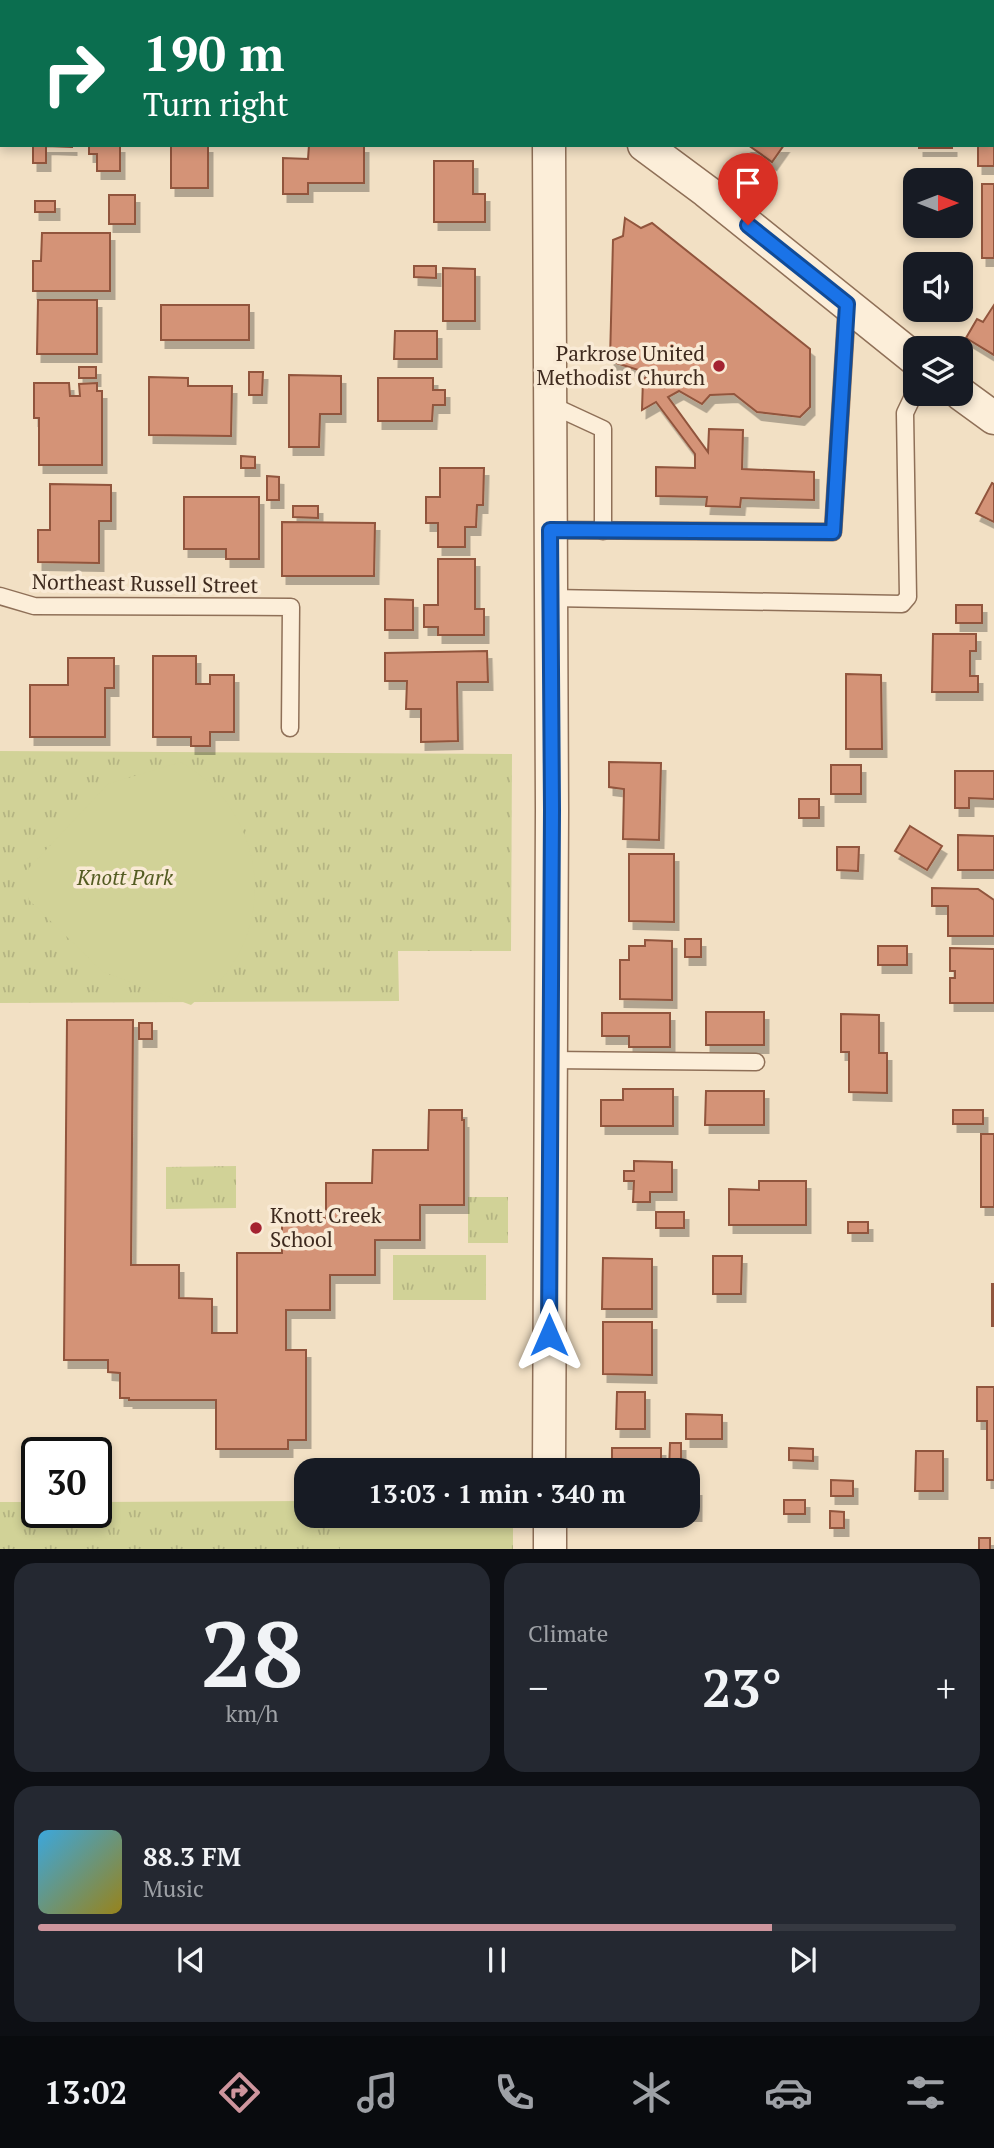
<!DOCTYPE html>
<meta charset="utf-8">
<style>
:root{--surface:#171b24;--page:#242831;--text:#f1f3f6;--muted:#9ea1a6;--line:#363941;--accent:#ce959d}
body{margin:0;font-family:"PT Serif",serif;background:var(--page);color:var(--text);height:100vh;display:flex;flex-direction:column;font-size:26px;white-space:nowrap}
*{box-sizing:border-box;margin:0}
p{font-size:23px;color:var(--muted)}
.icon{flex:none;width:38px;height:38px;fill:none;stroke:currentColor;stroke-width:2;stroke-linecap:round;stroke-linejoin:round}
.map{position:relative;height:1549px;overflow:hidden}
.details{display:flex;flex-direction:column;gap:14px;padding:14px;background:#0d0f14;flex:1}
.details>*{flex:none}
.top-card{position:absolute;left:0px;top:0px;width:994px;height:147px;box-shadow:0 4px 10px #0003;background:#0b6e4f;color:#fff;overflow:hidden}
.needle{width:46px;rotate:90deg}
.fabs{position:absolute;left:903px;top:168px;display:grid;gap:14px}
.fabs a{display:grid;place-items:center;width:70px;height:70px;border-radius:14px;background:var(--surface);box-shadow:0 4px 10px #0003;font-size:35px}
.speed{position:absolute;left:21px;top:1437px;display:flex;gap:14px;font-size:35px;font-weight:700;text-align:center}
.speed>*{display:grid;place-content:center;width:91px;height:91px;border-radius:50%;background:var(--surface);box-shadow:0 4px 10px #0003;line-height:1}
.speed .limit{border:4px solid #111;border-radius:10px;background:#fff;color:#111}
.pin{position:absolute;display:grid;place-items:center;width:60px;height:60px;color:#fff;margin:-72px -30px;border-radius:50% 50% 50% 0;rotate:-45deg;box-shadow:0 0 7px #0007}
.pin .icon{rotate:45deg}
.me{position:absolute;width:77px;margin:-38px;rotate:0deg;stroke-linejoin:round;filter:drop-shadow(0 0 5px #0008)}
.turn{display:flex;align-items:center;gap:24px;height:147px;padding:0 28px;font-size:32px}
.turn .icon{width:91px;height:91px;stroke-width:2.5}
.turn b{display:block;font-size:49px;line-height:60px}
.big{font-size:52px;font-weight:600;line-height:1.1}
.details .tile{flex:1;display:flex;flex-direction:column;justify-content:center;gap:10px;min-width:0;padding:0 24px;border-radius:21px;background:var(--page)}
.details .dial{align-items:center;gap:0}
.dial b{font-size:91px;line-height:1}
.song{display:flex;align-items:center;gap:21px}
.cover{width:84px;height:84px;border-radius:10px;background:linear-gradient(135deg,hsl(200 70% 55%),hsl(50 70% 35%))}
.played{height:7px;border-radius:4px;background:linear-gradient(90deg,var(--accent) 80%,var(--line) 80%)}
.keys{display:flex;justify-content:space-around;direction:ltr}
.heat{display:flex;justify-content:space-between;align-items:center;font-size:38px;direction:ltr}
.details .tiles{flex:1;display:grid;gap:14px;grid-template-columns:1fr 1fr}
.tile:last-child{grid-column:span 2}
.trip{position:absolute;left:294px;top:1458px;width:406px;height:70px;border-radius:21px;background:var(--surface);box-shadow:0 4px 10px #0003;font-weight:600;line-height:70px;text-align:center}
.menu{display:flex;height:112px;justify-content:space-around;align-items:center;background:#090b0e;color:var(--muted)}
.menu .icon{width:49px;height:49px}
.menu .on{color:var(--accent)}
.menu b{font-size:32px;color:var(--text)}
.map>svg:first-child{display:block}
.grass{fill:url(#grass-tufts)}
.garden{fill:#d1d297}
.building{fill:#d49377;stroke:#91543c;stroke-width:2;filter:url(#shadow)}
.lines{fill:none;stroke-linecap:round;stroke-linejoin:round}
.service-casing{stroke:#8f7058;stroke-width:19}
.minor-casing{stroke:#8f7058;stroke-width:35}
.service{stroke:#fceed9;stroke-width:16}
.minor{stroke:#fceed9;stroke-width:32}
.route-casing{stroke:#114b97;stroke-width:18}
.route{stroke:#1a73e8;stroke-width:12}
.poi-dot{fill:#a42331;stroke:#f9ead5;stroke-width:2.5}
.labels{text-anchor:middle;stroke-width:7;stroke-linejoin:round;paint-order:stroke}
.poi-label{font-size:21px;fill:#3e2a1e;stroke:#f9ead5;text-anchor:end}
.street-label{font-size:21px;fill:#3e2a1e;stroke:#f9ead5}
.park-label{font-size:21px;font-style:italic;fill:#545c22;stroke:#f9ead5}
</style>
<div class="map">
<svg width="994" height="1550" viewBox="0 0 994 1550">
<defs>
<pattern id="grass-tufts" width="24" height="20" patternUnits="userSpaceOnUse" patternTransform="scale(1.75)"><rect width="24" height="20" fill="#d1d297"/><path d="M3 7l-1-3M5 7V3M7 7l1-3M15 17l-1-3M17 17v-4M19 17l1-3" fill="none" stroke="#b4b482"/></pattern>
<filter id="shadow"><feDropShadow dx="4.5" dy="8" stdDeviation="0" flood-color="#0004"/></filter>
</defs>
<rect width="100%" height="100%" fill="#f2e0c4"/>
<!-- grass -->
<g class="grass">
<polygon points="0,751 512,754 511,951 398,951 399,1001 0,1003"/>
<polygon points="236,1166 236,1208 166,1209 166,1167"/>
<rect x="468" y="1197" width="40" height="46"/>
<rect x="393" y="1255" width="93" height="45"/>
<polygon points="306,1501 306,1516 513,1516 513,1549 0,1549 0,1502 37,1502 37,1512 96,1512 96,1502"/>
</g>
<!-- garden -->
<g class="garden">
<path d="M 181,762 C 192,770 206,778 215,788 C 264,842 269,919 224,976 C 215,987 201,996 191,1005 L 103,972 L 29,900 L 29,868 L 108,784 Z"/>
<rect x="340" y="1516" width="169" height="33"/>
</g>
<!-- building -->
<g class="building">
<rect x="641" y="0" width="38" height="2"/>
<rect x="713" y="0" width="38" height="2"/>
<rect x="844" y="0" width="74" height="2"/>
<rect x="952" y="0" width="34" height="2"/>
<polygon points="992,74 994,74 994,166 978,166 978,145 992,145"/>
<polygon points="33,145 72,145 72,147 46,146 46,163 33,163"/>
<polygon points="89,145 120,145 120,171 97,171 97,154 89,154"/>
<rect x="171" y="145" width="37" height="43"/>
<polygon points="309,145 364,145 364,183 308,183 308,194 283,194 283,158 308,159"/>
<polygon points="748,145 784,145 772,162"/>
<rect x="919" y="145" width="33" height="3"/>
<polygon points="434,161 473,161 473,194 485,194 485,222 434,222"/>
<rect x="982" y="184" width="12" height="74"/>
<rect x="109" y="195" width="26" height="29"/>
<rect x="35" y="201" width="20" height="11"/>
<polygon points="625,218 641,228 652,223 810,349 810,407 800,417 757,412 734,394 710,395 702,404 679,391 668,397 708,452 709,429 743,430 742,469 814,472 814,500 741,498 740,507 706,506 707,497 656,496 656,467 695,468 695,454 656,402 642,410 643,379 651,374 610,361 613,240 623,236"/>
<polygon points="42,233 110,233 110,291 33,291 33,261 41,261"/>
<polygon points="414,266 436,266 436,278 414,277"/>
<polygon points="443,268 475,269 475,321 443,321"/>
<polygon points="38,300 97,300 97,354 37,354"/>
<rect x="161" y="305" width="88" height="35"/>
<polygon points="994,305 994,355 966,338 977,319 983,322"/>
<polygon points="395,331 437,331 437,359 394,359"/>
<rect x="79" y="367" width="17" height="11"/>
<polygon points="249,372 263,372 262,395 249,395"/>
<polygon points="289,375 341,376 341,414 320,414 319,447 289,447"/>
<polygon points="149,377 188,378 188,386 232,386 231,436 149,435"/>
<polygon points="378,378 433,378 433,390 445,390 445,405 433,405 432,421 378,421"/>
<polygon points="34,383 69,383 70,396 80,396 79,384 97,383 97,391 102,391 102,465 39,465 39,418 34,418"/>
<polygon points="241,456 255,457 255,468 241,468"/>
<polygon points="440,468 484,468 483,505 477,505 476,527 465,527 465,547 438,547 438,523 426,523 426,497 440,497"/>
<polygon points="267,476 279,477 279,500 267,500"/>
<polygon points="992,483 994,484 994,522 976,513"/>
<polygon points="50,484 111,485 111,521 99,521 99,563 38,562 38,530 50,530"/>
<polygon points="184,497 259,497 259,559 226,559 226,549 184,549"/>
<polygon points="293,506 318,506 318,518 293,517"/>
<polygon points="282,522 375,523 374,576 282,576"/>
<polygon points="438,559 475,559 475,609 484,609 484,635 438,635 438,627 424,627 424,605 438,605"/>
<polygon points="385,599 413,600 413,630 385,630"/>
<rect x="956" y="605" width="26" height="18"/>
<polygon points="933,634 976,634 976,651 970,651 970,676 978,676 978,692 932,692"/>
<polygon points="487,651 488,682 457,682 458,741 421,742 421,709 406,709 407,681 385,681 385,653"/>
<polygon points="153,656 196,656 196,684 210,684 210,675 234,675 234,732 210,732 210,746 191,746 191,737 153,737"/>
<polygon points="68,658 114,658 114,688 105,688 105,737 30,737 30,685 68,685"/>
<polygon points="846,674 881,675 882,749 846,749"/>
<polygon points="609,762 661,763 659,840 623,839 624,789 609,787"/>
<rect x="831" y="765" width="30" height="29"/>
<polygon points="955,771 994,771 994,799 969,798 969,808 955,808"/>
<rect x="799" y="799" width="20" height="19"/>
<polygon points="910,826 942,846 927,870 895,851"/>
<polygon points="958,835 994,836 994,870 958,870"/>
<polygon points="837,847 859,847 858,871 837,870"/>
<polygon points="629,854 674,854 674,922 629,921"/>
<polygon points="932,888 978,889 994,900 994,936 948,936 948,906 932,906"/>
<rect x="685" y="939" width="16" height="18"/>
<polygon points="645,940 672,941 672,1000 620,999 620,960 629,960 629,946 645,946"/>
<rect x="878" y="946" width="29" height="19"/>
<polygon points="950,948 994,949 994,1003 950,1003 950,978 955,978 955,971 950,971"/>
<rect x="706" y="1012" width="58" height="33"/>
<polygon points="602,1013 670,1013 670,1047 629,1047 629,1036 602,1036"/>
<polygon points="841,1014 879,1015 879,1053 887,1053 887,1093 849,1092 849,1052 841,1052"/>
<polygon points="67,1020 133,1020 131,1265 179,1265 179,1298 212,1299 212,1333 237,1333 237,1253 282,1253 282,1218 326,1218 326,1183 372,1183 373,1150 428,1150 429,1110 462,1110 462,1120 464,1120 464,1205 420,1205 420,1240 375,1240 375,1275 330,1275 330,1310 286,1310 286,1350 306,1350 306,1440 288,1440 288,1449 216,1449 216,1400 129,1400 129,1398 120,1398 120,1373 108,1372 108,1360 64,1360"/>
<rect x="139" y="1023" width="13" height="16"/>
<polygon points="623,1089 673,1089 673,1126 601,1126 601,1100 623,1100"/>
<polygon points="706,1091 764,1091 764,1125 705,1125"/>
<rect x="953" y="1110" width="30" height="14"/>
<rect x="981" y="1134" width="13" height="73"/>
<polygon points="634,1161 672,1162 672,1192 650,1192 650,1202 633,1202 634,1181 624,1181 624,1171 634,1171"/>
<polygon points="759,1181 806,1181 806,1225 729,1225 729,1189 759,1190"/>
<rect x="656" y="1212" width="28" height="16"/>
<rect x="848" y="1222" width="20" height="11"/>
<polygon points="713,1256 742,1256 741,1294 713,1294"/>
<polygon points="603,1258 652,1259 652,1309 602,1309"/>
<rect x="992" y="1284" width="2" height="42"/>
<polygon points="603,1322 652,1322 652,1375 603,1374"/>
<polygon points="977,1387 994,1387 994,1480 987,1480 987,1421 977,1421"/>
<polygon points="617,1392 645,1392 645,1429 616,1429"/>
<polygon points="686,1414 722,1415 722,1439 686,1439"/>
<polygon points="670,1443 681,1443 681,1470 669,1470"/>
<polygon points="612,1448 661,1448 661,1470 602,1470 602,1464 612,1464"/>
<polygon points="789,1448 813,1449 813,1461 789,1460"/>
<polygon points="916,1451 943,1451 943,1491 915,1491"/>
<polygon points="831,1480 853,1481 853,1496 831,1496"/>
<rect x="688" y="1488" width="9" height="25"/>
<rect x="784" y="1500" width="21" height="14"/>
<polygon points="830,1511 844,1512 844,1528 830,1528"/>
<rect x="979" y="1538" width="11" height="12"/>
</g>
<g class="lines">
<!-- service casing -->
<g class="service-casing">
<g id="service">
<polyline points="549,404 603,429 603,531"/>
<polyline points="550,530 833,532 847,304"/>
<polyline points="0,596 34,606 291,607 290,728"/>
<polyline points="551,598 902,604 908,597 905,413 915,392"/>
<polyline points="550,1060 756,1062"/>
</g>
</g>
<!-- minor casing -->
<g class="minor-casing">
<g id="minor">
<polyline points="542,2 542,0"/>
<polyline points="0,53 2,53"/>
<polyline points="549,145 552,810 549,1470"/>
<polyline points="644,145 706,191 915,359"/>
<polyline points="961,394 994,418"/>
<polyline points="550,1516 550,1550"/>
</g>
</g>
<!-- service -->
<use href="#service" class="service"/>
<!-- minor -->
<use href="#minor" class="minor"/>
</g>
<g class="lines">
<!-- route casing -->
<g class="route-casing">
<polyline id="route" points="549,1335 552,810 550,530 833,532 847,304 748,225"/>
</g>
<!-- route -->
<use href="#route" class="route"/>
</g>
<!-- markers -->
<g class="poi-dot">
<circle cx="719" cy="366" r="7"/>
<circle cx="256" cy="1228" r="7"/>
</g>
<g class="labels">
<!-- poi labels -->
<g class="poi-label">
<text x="705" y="361">Parkrose United<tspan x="705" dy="24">Methodist Church</tspan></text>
<text x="270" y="1223" text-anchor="start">Knott Creek<tspan x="270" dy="24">School</tspan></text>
</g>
<!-- street labels -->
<g class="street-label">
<text transform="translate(145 584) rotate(1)" y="7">Northeast Russell Street</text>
</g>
<!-- park labels -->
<g class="park-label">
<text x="125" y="885">Knott Park</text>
</g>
</g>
</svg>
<div class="fabs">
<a><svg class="needle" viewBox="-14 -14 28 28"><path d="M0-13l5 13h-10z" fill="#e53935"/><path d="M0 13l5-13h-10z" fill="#9ea1a6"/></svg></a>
<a><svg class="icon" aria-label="sound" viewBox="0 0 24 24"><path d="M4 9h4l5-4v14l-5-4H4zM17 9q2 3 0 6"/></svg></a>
<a><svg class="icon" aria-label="layers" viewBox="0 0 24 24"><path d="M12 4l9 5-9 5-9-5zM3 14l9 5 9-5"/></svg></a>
</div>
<div class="speed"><div class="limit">30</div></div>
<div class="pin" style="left:748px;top:225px;background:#d93025"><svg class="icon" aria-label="arrive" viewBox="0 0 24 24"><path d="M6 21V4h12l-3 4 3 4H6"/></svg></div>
<svg class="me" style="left:549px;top:1335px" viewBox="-20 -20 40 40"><path d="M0-17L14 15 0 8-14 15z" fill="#1a73e8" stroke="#fff" stroke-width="4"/></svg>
<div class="trip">13:03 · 1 min · 340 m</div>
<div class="top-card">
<div class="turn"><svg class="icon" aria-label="right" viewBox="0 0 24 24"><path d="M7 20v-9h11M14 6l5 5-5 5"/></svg><div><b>190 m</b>Turn right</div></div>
</div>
</div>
<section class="details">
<div class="tiles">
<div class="tile dial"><b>28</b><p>km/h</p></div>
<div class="tile"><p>Climate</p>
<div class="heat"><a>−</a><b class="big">23°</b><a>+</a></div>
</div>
<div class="tile">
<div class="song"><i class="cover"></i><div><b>88.3 FM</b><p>Music</p></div></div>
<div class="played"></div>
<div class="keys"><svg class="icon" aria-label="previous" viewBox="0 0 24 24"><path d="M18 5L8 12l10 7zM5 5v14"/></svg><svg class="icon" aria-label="pause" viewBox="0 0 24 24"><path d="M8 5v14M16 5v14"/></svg><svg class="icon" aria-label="next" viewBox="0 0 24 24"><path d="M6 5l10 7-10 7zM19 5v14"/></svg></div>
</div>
</div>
</section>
<nav class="menu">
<b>13:02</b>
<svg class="icon on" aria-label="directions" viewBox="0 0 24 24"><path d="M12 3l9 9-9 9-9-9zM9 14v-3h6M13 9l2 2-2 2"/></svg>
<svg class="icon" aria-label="music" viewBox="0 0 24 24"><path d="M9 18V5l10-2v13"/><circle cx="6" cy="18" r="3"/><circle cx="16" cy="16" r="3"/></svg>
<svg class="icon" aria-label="phone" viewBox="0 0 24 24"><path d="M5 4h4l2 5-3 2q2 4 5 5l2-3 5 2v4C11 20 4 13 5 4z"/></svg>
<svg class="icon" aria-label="climate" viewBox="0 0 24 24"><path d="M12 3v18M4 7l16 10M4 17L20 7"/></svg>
<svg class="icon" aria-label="car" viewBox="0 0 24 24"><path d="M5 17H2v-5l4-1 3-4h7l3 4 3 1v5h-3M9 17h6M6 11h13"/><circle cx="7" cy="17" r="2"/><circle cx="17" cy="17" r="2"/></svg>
<svg class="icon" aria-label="filters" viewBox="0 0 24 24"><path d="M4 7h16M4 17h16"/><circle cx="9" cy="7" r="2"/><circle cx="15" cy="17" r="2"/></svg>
</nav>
